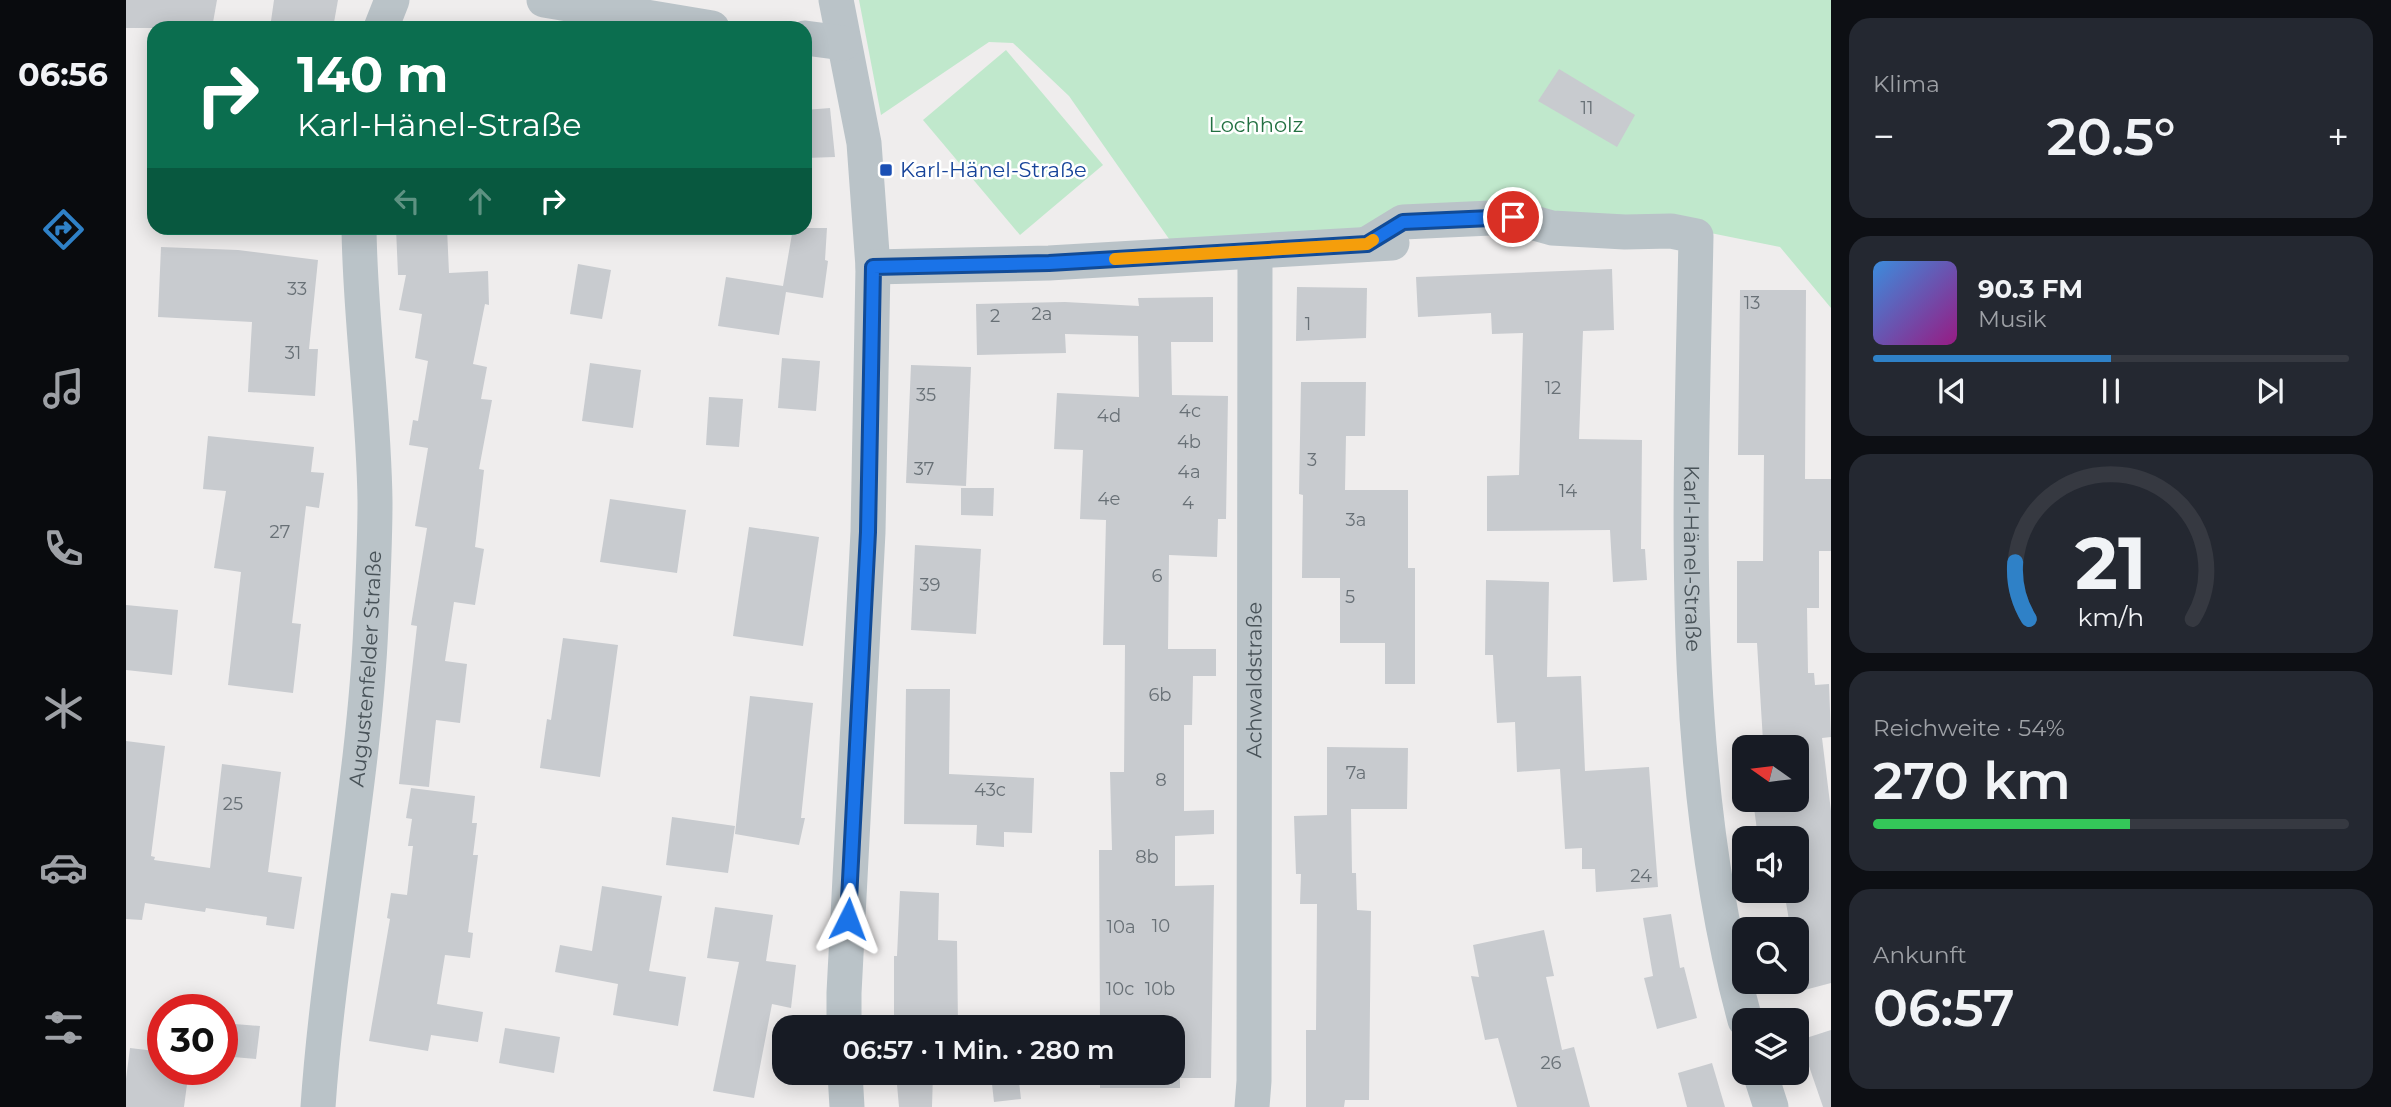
<!DOCTYPE html>
<html lang="de">
<meta charset="utf-8">
<style>
:root{--surface:#171b24;--page:#242831;--text:#f1f3f6;--muted:#9ea1a6;--line:#363941;--accent:#2f81c7}
body{margin:0;font-family:Montserrat,sans-serif;background:var(--page);color:var(--text);height:100vh;display:flex;flex-direction:column;font-size:26px;white-space:nowrap}
*{box-sizing:border-box;margin:0}
p{font-size:23px;color:var(--muted)}
.icon{flex:none;width:38px;height:38px;fill:none;stroke:currentColor;stroke-width:2;stroke-linecap:round;stroke-linejoin:round}
.map{position:relative;flex:1;overflow:hidden}
.side{display:flex;flex-direction:column;gap:18px;padding:18px;background:#0d0f14;width:560px}
.side>*{flex:none}
.top-card{position:absolute;left:21px;top:21px;width:665px;height:214px;border-radius:21px;box-shadow:0 4px 18px #0003;background:#0b6e4f;color:#fff;overflow:hidden}
.needle{width:46px;rotate:284deg}
.controls{position:absolute;left:1606px;top:735px;display:grid;gap:14px}
.controls a{display:grid;place-items:center;width:77px;height:77px;border-radius:14px;background:var(--surface);box-shadow:0 4px 18px #0003;font-size:35px}
.speed{position:absolute;left:21px;top:994px;display:flex;gap:14px;font-size:35px;font-weight:700;text-align:center}
.speed>*{display:grid;place-content:center;width:91px;height:91px;border-radius:50%;background:var(--surface);box-shadow:0 4px 18px #0003;line-height:1}
.speed .limit{border:10px solid #d22;background:#fff;color:#111}
.pin{position:absolute;display:grid;place-items:center;width:60px;height:60px;color:#fff;margin:-30px;border:4px solid #fff;border-radius:50%;box-shadow:0 2px 7px #0007}
.me{position:absolute;width:77px;margin:-38px;rotate:3deg;stroke-linejoin:round;filter:drop-shadow(0 0 5px #0008)}
.turn{display:flex;align-items:center;gap:24px;height:147px;padding:0 35px;font-size:32px}
.turn .icon{width:91px;height:91px;stroke-width:2.5}
.turn b{display:block;font-size:49px;line-height:60px}
.lanes{display:flex;align-items:center;height:66px;padding:0 35px;background:#0003;justify-content:center;gap:35px;direction:ltr}
.lanes .off{opacity:.35}
.big{font-size:52px;font-weight:600;line-height:1.1}
.side .widget{flex:1;display:flex;flex-direction:column;justify-content:center;gap:10px;min-width:0;padding:0 24px;border-radius:21px;background:var(--page)}
.side .dial{align-items:center;gap:0}
.dial svg{height:182px;overflow:visible;fill:none;stroke:var(--line);stroke-width:7;stroke-linecap:round;text-anchor:middle}
.dial text{fill:var(--text);stroke:none}
.song{display:flex;align-items:center;gap:21px}
.cover{width:84px;height:84px;border-radius:10px;background:linear-gradient(135deg,hsl(210 70% 55%),hsl(310 70% 35%))}
.played{height:7px;border-radius:4px;background:linear-gradient(90deg,var(--accent) 50%,var(--line) 50%)}
.keys{display:flex;justify-content:space-around;direction:ltr}
.heat{display:flex;justify-content:space-between;align-items:center;font-size:38px;direction:ltr}
.charge{height:10px;border-radius:5px;background:linear-gradient(90deg,#34c759 54%,var(--line) 0)}
.trip{position:absolute;left:646px;top:1015px;width:413px;height:70px;border-radius:21px;background:var(--surface);box-shadow:0 4px 18px #0003;font-weight:600;line-height:70px;text-align:center}
main{display:flex;flex:1;min-height:0}
.tabs{display:flex;flex-direction:column;width:126px;justify-content:space-around;align-items:center;background:#090b0e;color:var(--muted)}
.tabs .icon{width:49px;height:49px}
.tabs .current{color:var(--accent)}
.tabs b{font-size:32px;color:var(--text)}
.map>svg:first-child{display:block}
.green{fill:#c0e8cc}
.building{fill:#c8cbcf}
.lines{fill:none;stroke-linecap:round;stroke-linejoin:round}
.minor{stroke:#bac3c8;stroke-width:35}
.route-casing{stroke:#114b97;stroke-width:18}
.route{stroke:#1a73e8;stroke-width:12}
.slow{stroke:#f59e0b;stroke-width:12}
.transit-dot{fill:#1a4fb4;stroke:#fff;stroke-width:2.5}
.labels{text-anchor:middle;stroke-width:5;stroke-linejoin:round;paint-order:stroke}
.number-label{font-size:18px;fill:#687076}
.park-label{font-size:21px;fill:#227041;stroke:#fff}
.transit-label{font-size:21px;fill:#164399;stroke:#fff;text-anchor:start}
.street-label{font-size:21px;fill:#485258;stroke:#fff}
</style>
<main>
<nav class="tabs">
<b>06:56</b>
<svg class="icon current" aria-label="directions" viewBox="0 0 24 24"><path d="M12 3l9 9-9 9-9-9zM9 14v-3h6M13 9l2 2-2 2"/></svg>
<svg class="icon" aria-label="music" viewBox="0 0 24 24"><path d="M9 18V5l10-2v13"/><circle cx="6" cy="18" r="3"/><circle cx="16" cy="16" r="3"/></svg>
<svg class="icon" aria-label="phone" viewBox="0 0 24 24"><path d="M5 4h4l2 5-3 2q2 4 5 5l2-3 5 2v4C11 20 4 13 5 4z"/></svg>
<svg class="icon" aria-label="climate" viewBox="0 0 24 24"><path d="M12 3v18M4 7l16 10M4 17L20 7"/></svg>
<svg class="icon" aria-label="car" viewBox="0 0 24 24"><path d="M5 17H2v-5l4-1 3-4h7l3 4 3 1v5h-3M9 17h6M6 11h13"/><circle cx="7" cy="17" r="2"/><circle cx="17" cy="17" r="2"/></svg>
<svg class="icon" aria-label="filters" viewBox="0 0 24 24"><path d="M4 7h16M4 17h16"/><circle cx="9" cy="7" r="2"/><circle cx="15" cy="17" r="2"/></svg>
</nav>
<div class="map">
<svg width="1705" height="1107" viewBox="0 0 1705 1107">
<rect width="100%" height="100%" fill="#efeded"/>
<!-- green -->
<g class="green">
<polygon points="733,0 1705,0 1705,308 1654,247 1505,217 1048,246 943,96 887,43 863,42 755,115"/>
<polygon points="880,50 977,165 894,235 797,120"/>
</g>
<!-- building -->
<g class="building">
<polygon points="0,0 91,0 86,28 0,28"/>
<polygon points="148,0 212,0 207,28 144,28"/>
<polygon points="1433,69 1509,115 1491,147 1412,101"/>
<polygon points="704,108 709,157 679,158 679,110"/>
<polygon points="270,228 321,228 323,273 362,271 363,305 359,304 347,364 361,367 355,399 366,400 353,469 358,470 349,547 358,549 349,605 328,602 319,661 341,664 334,723 310,720 303,787 273,784 291,626 285,625 301,528 289,526 302,448 283,445 287,420 292,421 302,361 289,358 296,314 273,310 280,275 272,275"/>
<polygon points="667,228 701,228 699,260 702,261 697,298 660,292 653,335 592,326 600,277 657,286"/>
<polygon points="35,247 112,250 192,260 183,349 192,349 189,396 122,392 126,322 32,317"/>
<polygon points="452,264 485,270 476,319 444,314"/>
<polygon points="1486,269 1488,330 1457,331 1453,439 1516,440 1515,549 1519,549 1521,580 1487,582 1484,530 1361,531 1361,476 1393,475 1397,333 1366,334 1365,313 1292,317 1290,277"/>
<polygon points="1171,287 1241,288 1240,338 1170,341"/>
<polygon points="1614,290 1680,290 1679,479 1705,479 1705,551 1693,551 1693,608 1681,608 1682,673 1688,673 1689,685 1703,684 1705,737 1696,738 1705,811 1705,983 1671,992 1671,925 1664,926 1658,891 1671,891 1671,838 1632,838 1627,800 1671,800 1671,739 1637,741 1631,643 1611,643 1611,561 1637,561 1638,455 1612,455"/>
<polygon points="1087,297 1087,342 1045,342 1046,395 1102,396 1100,519 1092,519 1091,557 1043,555 1042,649 1090,649 1090,676 1067,676 1066,725 1058,725 1058,811 1088,810 1088,834 1049,836 1049,886 1088,885 1085,1078 1054,1078 1054,1088 974,1088 974,1073 1046,1073 1046,1027 974,1027 973,850 986,850 984,772 998,772 999,645 977,645 980,520 954,519 957,450 928,449 931,393 1013,397 1012,336 939,334 940,353 851,355 850,304 939,302 1013,306 1012,298"/>
<polygon points="656,358 694,361 690,411 652,408"/>
<polygon points="464,363 515,370 507,428 456,421"/>
<polygon points="785,365 845,367 840,486 780,483"/>
<polygon points="1175,382 1240,382 1239,436 1220,436 1219,490 1282,490 1282,568 1289,568 1289,684 1259,684 1259,643 1214,643 1214,578 1176,578 1177,495 1173,494"/>
<polygon points="583,397 617,399 613,447 580,445"/>
<polygon points="82,436 188,447 185,472 198,473 193,508 180,506 166,623 175,624 167,693 102,685 115,572 88,568 100,491 77,489"/>
<polygon points="835,488 868,488 867,516 835,515"/>
<polygon points="484,499 560,510 551,573 474,562"/>
<polygon points="623,527 693,537 677,646 607,636"/>
<polygon points="789,545 855,549 850,634 785,630"/>
<polygon points="1360,580 1423,582 1421,677 1455,676 1459,771 1523,767 1532,887 1470,892 1469,869 1456,869 1456,848 1439,849 1434,769 1391,772 1389,722 1371,723 1367,655 1359,655"/>
<polygon points="0,605 52,610 46,675 0,670"/>
<polygon points="437,638 492,645 474,777 414,768 421,719 425,720"/>
<polygon points="780,689 824,689 823,774 908,778 906,833 878,832 878,847 850,845 851,825 778,824"/>
<polygon points="624,696 687,703 675,818 679,818 673,845 609,834"/>
<polygon points="0,741 39,746 25,856 29,857 28,860 84,868 96,764 155,772 142,872 176,877 168,929 140,925 141,917 80,908 79,912 19,903 16,920 0,919"/>
<polygon points="1201,747 1282,748 1281,809 1225,809 1226,873 1230,873 1231,910 1245,911 1243,1100 1219,1100 1218,1107 1180,1107 1180,1030 1190,1030 1191,904 1174,904 1175,874 1170,874 1168,816 1201,815"/>
<polygon points="285,788 349,796 346,823 351,823 347,855 352,855 342,932 347,933 344,958 319,955 311,1004 357,1012 352,1042 305,1035 302,1051 243,1041 264,919 261,918 265,893 281,895 287,846 282,846 286,819 280,818"/>
<polygon points="546,817 609,826 602,873 540,865"/>
<polygon points="476,886 536,896 523,971 560,977 552,1026 487,1015 492,984 429,972 434,945 466,951"/>
<polygon points="774,891 813,893 812,940 831,941 832,1027 768,1027 768,956 771,956"/>
<polygon points="589,907 647,915 640,961 670,965 665,1008 646,1004 628,1098 587,1091 613,962 581,958"/>
<polygon points="1545,914 1554,968 1558,967 1571,1018 1531,1029 1518,978 1527,976 1517,918"/>
<polygon points="1418,930 1428,976 1420,977 1436,1050 1448,1047 1464,1107 1391,1107 1372,1038 1359,1040 1345,976 1353,977 1347,945"/>
<polygon points="96,1023 134,1026 130,1059 96,1056"/>
<polygon points="379,1028 434,1037 428,1073 373,1063"/>
<polygon points="1705,1030 1705,1107 1697,1107 1674,1040"/>
<polygon points="4,1048 37,1052 37,1069 63,1069 58,1107 0,1107 0,1079"/>
<polygon points="1586,1063 1599,1107 1561,1107 1552,1073"/>
<polygon points="770,1073 807,1073 806,1107 773,1107"/>
<polygon points="892,1073 895,1099 868,1102 865,1075"/>
</g>
<g class="lines">
<!-- minor -->
<g class="minor">
<polyline points="418,0 586,28"/>
<polyline points="710,0 738,143 747,267 742,532 718,993 718,1027"/>
<polyline points="255,28 266,0"/>
<polyline points="679,38 717,43"/>
<path id="s1" d="M 1241,244 L 1277,222 L 1387,217 L 1426,228 L 1499,232 L 1545,231 L 1570,236 C 1565,494 1550,769 1619,1020"/>
<polyline points="747,267 923,263 1266,243"/>
<polyline points="719,1073 721,1107"/>
<polyline points="1634,1073 1645,1107"/>
<path id="s2" d="M 192,1107 C 203,945 238,786 245,624 C 247,583 249,542 249,502 C 248,410 234,319 233,228"/>
<path id="s3" d="M 1126,1107 L 1128,1081 L 1129,252"/>
</g>
</g>
<g class="lines">
<!-- route casing -->
<g class="route-casing">
<polyline id="route" points="722,919 742,532 747,267 923,263 1241,244 1277,222 1387,217"/>
</g>
<!-- route -->
<use href="#route" class="route"/>
<!-- slow -->
<polyline class="slow" points="989,259 1241,244 1247,240"/>
</g>
<!-- markers -->
<rect class="transit-dot" x="753" y="163" width="14" height="14" rx="3.5"/>
<g class="labels">
<!-- number labels -->
<g class="number-label">
<text x="1461" y="114">11</text>
<text x="171" y="295">33</text>
<text x="1626" y="309">13</text>
<text x="916" y="320">2a</text>
<text x="869" y="322">2</text>
<text x="1182" y="330">1</text>
<text x="167" y="359">31</text>
<text x="1427" y="394">12</text>
<text x="800" y="401">35</text>
<text x="1064" y="417">4c</text>
<text x="983" y="422">4d</text>
<text x="1063" y="448">4b</text>
<text x="1186" y="466">3</text>
<text x="798" y="475">37</text>
<text x="1063" y="478">4a</text>
<text x="1442" y="497">14</text>
<text x="983" y="505">4e</text>
<text x="1062" y="509">4</text>
<text x="1230" y="526">3a</text>
<text x="154" y="538">27</text>
<text x="1031" y="582">6</text>
<text x="804" y="591">39</text>
<text x="1224" y="603">5</text>
<text x="1034" y="701">6b</text>
<text x="1230" y="779">7a</text>
<text x="1035" y="786">8</text>
<text x="864" y="796">43c</text>
<text x="107" y="810">25</text>
<text x="1021" y="863">8b</text>
<text x="1515" y="882">24</text>
<text x="1035" y="932">10</text>
<text x="995" y="933">10a</text>
<text x="994" y="995">10c</text>
<text x="1034" y="995">10b</text>
<text x="1425" y="1069">26</text>
</g>
<!-- park labels -->
<g class="park-label">
<text x="1130" y="132">Lochholz</text>
</g>
<!-- transit labels -->
<g class="transit-label">
<text x="774" y="177">Karl-Hänel-Straße</text>
</g>
<!-- street labels -->
<g class="street-label">
<text dy="7" stroke="none"><textPath href="#s1" startOffset="660">Karl-Hänel-Straße</textPath></text>
<text dy="7" stroke="none"><textPath href="#s2" startOffset="441">Augustenfelder Straße</textPath></text>
<text dy="7" stroke="none"><textPath href="#s3" startOffset="427">Achwaldstraße</textPath></text>
</g>
</g>
</svg>
<div class="controls">
<a><svg class="needle" viewBox="-14 -14 28 28"><path d="M0-13l5 13h-10z" fill="#e53935"/><path d="M0 13l5-13h-10z" fill="#9ea1a6"/></svg></a>
<a><svg class="icon" aria-label="sound" viewBox="0 0 24 24"><path d="M4 9h4l5-4v14l-5-4H4zM17 9q2 3 0 6"/></svg></a>
<a><svg class="icon" aria-label="search" viewBox="0 0 24 24"><circle cx="10" cy="10" r="6"/><path d="M15 15l6 6"/></svg></a>
<a><svg class="icon" aria-label="layers" viewBox="0 0 24 24"><path d="M12 4l9 5-9 5-9-5zM3 14l9 5 9-5"/></svg></a>
</div>
<div class="speed"><div class="limit">30</div></div>
<div class="pin" style="left:1387px;top:217px;background:#d93025"><svg class="icon" aria-label="arrive" viewBox="0 0 24 24"><path d="M6 21V4h12l-3 4 3 4H6"/></svg></div>
<svg class="me" style="left:722px;top:919px" viewBox="-20 -20 40 40"><path d="M0-17L14 15 0 8-14 15z" fill="#1a73e8" stroke="#fff" stroke-width="4"/></svg>
<div class="trip">06:57 · 1 Min. · 280 m</div>
<div class="top-card">
<div class="turn"><svg class="icon" aria-label="right" viewBox="0 0 24 24"><path d="M7 20v-9h11M14 6l5 5-5 5"/></svg><div><b>140 m</b>Karl-Hänel-Straße</div></div>
<div class="lanes"><svg class="icon off" aria-label="left" viewBox="0 0 24 24"><path d="M17 20v-9H6M10 6l-5 5 5 5"/></svg><svg class="icon off" aria-label="ahead" viewBox="0 0 24 24"><path d="M12 20V5M6 11l6-6 6 6"/></svg><svg class="icon" aria-label="right" viewBox="0 0 24 24"><path d="M7 20v-9h11M14 6l5 5-5 5"/></svg></div>
</div>
</div>
<section class="side">
<div class="widget"><p>Klima</p>
<div class="heat"><a>−</a><b class="big">20.5°</b><a>+</a></div>
</div>
<div class="widget">
<div class="song"><i class="cover"></i><div><b>90.3 FM</b><p>Musik</p></div></div>
<div class="played"></div>
<div class="keys"><svg class="icon" aria-label="previous" viewBox="0 0 24 24"><path d="M18 5L8 12l10 7zM5 5v14"/></svg><svg class="icon" aria-label="pause" viewBox="0 0 24 24"><path d="M8 5v14M16 5v14"/></svg><svg class="icon" aria-label="next" viewBox="0 0 24 24"><path d="M6 5l10 7-10 7zM19 5v14"/></svg></div>
</div>
<div class="widget dial"><svg viewBox="0 0 100 80">
<path d="M14 69A42 42 0 1 1 86 69"/>
<path d="M14 69A42 42 0 0 1 8 44" stroke="#2f81c7"/>
<text x="50" y="56" font-size="32" font-weight="700">21</text>
<text x="50" y="72" font-size="11">km/h</text>
</svg></div>
<div class="widget"><p>Reichweite · 54%</p><b class="big">270 km</b><div class="charge"></div></div>
<div class="widget"><p>Ankunft</p><b class="big">06:57</b></div>
</section>
</main>
